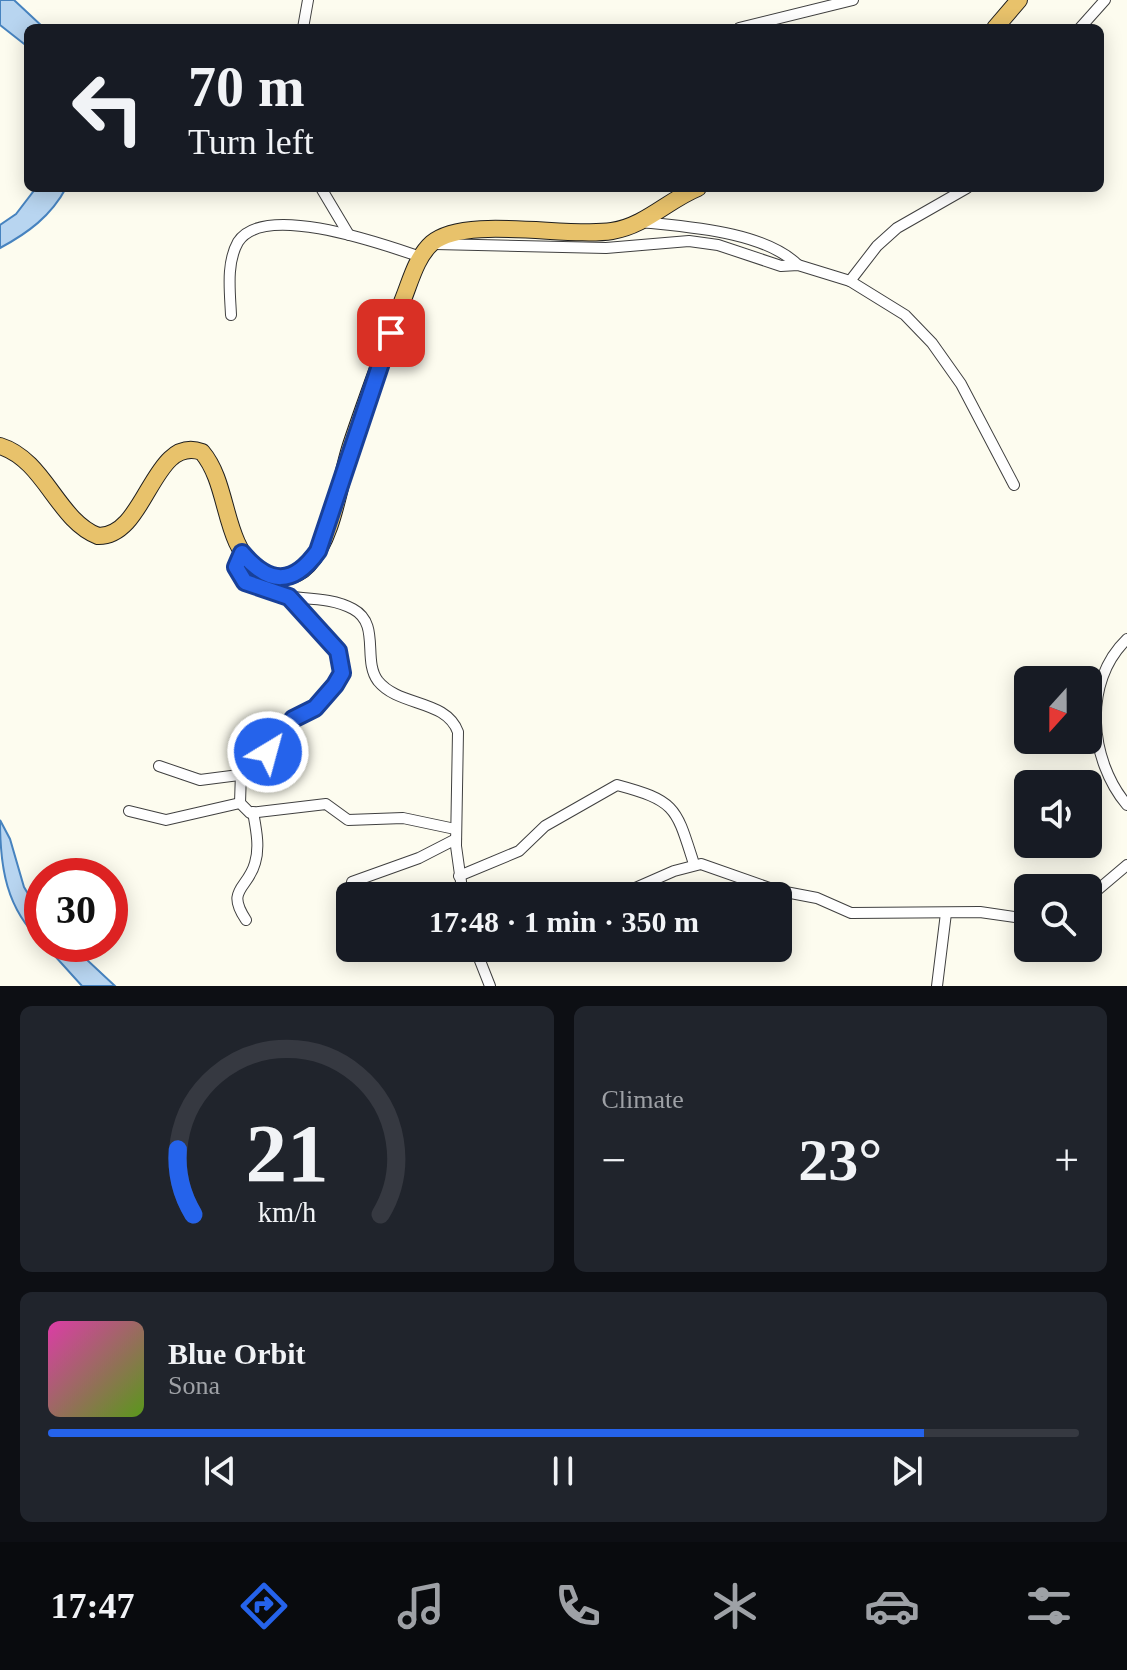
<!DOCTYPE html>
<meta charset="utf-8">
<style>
:root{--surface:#171b24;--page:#20242c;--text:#f1f3f6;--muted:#9ea1a6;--line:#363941;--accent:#2563eb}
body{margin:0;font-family:Georgia,serif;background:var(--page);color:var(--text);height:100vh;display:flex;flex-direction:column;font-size:30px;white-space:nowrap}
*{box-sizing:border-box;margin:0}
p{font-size:26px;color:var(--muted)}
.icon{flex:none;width:44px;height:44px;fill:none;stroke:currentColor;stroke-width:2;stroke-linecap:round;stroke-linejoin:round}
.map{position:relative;height:986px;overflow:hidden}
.panel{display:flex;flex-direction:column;gap:20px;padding:20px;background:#0d0f14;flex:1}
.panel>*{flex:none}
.banner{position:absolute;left:24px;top:24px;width:1080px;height:168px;border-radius:12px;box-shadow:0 4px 20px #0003;background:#171b24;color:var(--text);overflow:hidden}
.needle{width:52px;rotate:201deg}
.controls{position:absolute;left:1014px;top:666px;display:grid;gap:16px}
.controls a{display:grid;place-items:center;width:88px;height:88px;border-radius:12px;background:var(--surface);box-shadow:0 4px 20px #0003;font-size:40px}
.speed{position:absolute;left:24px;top:858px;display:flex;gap:16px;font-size:40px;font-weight:700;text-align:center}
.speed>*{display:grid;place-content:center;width:104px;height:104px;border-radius:50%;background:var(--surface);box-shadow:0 4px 20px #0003;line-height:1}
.speed .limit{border:12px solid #d22;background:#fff;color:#111}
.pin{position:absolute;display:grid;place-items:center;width:68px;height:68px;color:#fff;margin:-34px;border-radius:16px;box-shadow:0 4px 12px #0006}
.me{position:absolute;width:88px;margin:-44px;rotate:37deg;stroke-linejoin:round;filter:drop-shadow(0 0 6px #0008)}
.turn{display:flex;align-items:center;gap:28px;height:168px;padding:0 32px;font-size:36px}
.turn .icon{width:104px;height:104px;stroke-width:2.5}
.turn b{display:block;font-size:56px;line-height:68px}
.big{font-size:60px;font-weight:700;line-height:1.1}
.panel .tile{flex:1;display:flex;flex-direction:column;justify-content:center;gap:12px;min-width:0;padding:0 28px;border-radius:12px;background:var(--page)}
.panel .dial{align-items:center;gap:0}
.dial svg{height:208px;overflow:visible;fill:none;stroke:var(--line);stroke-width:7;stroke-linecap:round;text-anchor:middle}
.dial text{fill:var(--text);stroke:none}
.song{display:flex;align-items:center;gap:24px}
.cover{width:96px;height:96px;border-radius:12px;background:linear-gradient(135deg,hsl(320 70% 55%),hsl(90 70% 35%))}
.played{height:8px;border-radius:4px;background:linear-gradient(90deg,var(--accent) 85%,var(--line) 85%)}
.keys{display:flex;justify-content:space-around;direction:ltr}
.heat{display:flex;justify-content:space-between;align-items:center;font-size:44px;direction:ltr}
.panel .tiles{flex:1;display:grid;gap:20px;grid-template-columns:1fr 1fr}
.tile:last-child{grid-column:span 2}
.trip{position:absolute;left:336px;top:882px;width:456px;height:80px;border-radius:12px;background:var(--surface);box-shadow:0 4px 20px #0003;font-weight:700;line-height:80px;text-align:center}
.tab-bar{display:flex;height:128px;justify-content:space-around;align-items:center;background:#090b0e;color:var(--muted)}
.tab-bar .icon{width:56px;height:56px}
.tab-bar .current{color:var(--accent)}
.tab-bar b{font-size:36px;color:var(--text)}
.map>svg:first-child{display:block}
.water{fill:#b8d5f0;stroke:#4783bf;stroke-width:2}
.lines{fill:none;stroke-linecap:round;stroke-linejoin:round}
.minor-casing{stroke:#404040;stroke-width:12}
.trunk-casing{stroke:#1e1e1e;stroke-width:18}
.minor{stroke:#fff;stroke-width:10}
.trunk{stroke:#e8c26b;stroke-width:16}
.route-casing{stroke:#184099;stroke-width:20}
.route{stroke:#2563eb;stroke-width:14}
</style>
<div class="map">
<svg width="1127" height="986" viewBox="0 0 1127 986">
<rect width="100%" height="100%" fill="#fdfcef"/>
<!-- water -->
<g class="water">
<polygon points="0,0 14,0 44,28 28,28 28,47 0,25"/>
<path d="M 36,188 L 66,188 C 51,216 28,233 0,248 L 0,225 L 16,214 Z"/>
<path d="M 0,820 L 10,839 L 24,887 L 42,917 L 42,942 C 6,909 0,867 0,820 Z"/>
<polygon points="44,944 70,944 115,986 82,986"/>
</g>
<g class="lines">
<!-- minor casing -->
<g class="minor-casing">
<g id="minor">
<polyline points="303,28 308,0"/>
<polyline points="739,28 853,0"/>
<polyline points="1080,28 1105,0"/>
<polyline points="321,188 349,235"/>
<path d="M 641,222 C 687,227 763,231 798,265"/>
<polyline points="435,244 606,248 689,241 718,245 781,266 798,265 850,281 905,315 932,343 961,384 1014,485"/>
<polyline points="850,281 877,246 897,228 967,188"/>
<path d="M 231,315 C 230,292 226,263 238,242 C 264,201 385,245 421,257"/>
<path d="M 242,553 L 236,562 L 238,574 C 267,609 317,589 353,609 C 381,624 362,660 378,681 C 399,707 446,699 458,732 L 456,846 L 463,896"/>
<path d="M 1127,639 C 1082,682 1089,760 1127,805"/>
<polyline points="159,766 200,780 239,775"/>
<polyline points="240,803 241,772 268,752 293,719 325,700 342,673 343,661 338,651 289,597"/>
<polyline points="129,811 166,820 240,803 250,813 326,804 348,820 403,818 455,829"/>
<path d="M 459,876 L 519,851 L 545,826 L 617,785 C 677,801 676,808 694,864"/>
<polyline points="352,882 419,858 456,839"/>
<polyline points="617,896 674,871 701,864 775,890 817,898 851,913 980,912 1028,919"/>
<polyline points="1088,898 1127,865"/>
<path d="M 246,920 C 225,889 248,889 255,863 C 260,847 256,829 253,812"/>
<polyline points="475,948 490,986"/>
<polyline points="937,986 946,913"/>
</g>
</g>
<!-- trunk casing -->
<g class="trunk-casing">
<g id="trunk">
<polyline points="995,28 1019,0"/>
<path d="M 0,446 C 45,460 57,520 98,536 C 147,537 152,434 202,452 C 230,485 222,544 259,571 C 274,582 296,578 308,565 C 335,535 339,482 351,445 C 367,397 385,350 402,302 C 410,283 416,257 432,243 C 465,215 567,238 612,231 C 645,226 668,200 698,188"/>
</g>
</g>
<!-- minor -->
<use href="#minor" class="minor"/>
<!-- trunk -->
<use href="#trunk" class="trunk"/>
</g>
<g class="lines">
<!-- route casing -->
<g class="route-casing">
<path id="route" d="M 268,752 L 293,719 L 315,708 L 335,685 L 342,673 L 338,651 L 289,597 L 245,582 L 236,567 L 242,553 C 269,585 293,586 318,551 L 391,333"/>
</g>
<!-- route -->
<use href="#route" class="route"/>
</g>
</svg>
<div class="controls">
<a><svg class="needle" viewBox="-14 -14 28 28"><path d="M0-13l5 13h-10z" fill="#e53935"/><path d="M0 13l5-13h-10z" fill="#9ea1a6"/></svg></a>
<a><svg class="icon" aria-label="sound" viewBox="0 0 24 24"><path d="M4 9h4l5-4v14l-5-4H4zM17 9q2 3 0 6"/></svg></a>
<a><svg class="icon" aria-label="search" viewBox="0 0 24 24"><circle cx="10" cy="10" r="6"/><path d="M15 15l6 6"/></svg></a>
</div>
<div class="speed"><div class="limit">30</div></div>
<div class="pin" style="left:391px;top:333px;background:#d93025"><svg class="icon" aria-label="arrive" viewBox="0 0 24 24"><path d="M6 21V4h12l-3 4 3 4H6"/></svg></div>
<svg class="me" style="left:268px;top:752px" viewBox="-20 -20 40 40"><circle r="17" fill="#2563eb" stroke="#fff" stroke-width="3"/><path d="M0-11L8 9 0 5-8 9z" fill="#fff"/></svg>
<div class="trip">17:48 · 1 min · 350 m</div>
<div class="banner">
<div class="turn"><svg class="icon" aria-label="left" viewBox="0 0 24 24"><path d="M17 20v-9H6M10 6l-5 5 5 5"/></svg><div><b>70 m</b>Turn left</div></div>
</div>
</div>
<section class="panel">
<div class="tiles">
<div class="tile dial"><svg viewBox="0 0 100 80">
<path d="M14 69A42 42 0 1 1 86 69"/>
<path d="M14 69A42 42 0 0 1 8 44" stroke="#2563eb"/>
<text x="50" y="56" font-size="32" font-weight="700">21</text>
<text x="50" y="72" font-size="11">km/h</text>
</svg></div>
<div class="tile"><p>Climate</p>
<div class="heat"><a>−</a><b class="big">23°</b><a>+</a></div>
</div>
<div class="tile">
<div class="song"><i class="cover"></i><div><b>Blue Orbit</b><p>Sona</p></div></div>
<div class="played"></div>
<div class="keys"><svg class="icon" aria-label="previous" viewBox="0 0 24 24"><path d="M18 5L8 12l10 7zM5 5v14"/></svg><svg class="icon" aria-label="pause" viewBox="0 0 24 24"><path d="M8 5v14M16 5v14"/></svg><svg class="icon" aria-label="next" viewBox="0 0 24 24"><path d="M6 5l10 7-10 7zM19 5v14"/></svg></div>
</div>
</div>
</section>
<nav class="tab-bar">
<b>17:47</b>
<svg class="icon current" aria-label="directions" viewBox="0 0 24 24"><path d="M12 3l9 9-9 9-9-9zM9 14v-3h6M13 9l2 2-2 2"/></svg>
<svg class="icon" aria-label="music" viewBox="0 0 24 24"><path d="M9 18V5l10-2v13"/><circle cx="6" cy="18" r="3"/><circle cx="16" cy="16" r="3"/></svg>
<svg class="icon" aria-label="phone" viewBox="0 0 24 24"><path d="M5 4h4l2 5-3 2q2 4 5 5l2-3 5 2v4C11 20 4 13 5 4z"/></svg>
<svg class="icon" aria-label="climate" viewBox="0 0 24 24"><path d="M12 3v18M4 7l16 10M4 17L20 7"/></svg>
<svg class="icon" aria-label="car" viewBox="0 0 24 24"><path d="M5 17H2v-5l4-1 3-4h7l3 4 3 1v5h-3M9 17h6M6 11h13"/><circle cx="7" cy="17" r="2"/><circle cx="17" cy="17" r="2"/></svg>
<svg class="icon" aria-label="filters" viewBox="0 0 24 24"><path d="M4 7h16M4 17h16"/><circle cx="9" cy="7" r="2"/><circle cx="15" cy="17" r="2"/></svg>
</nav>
